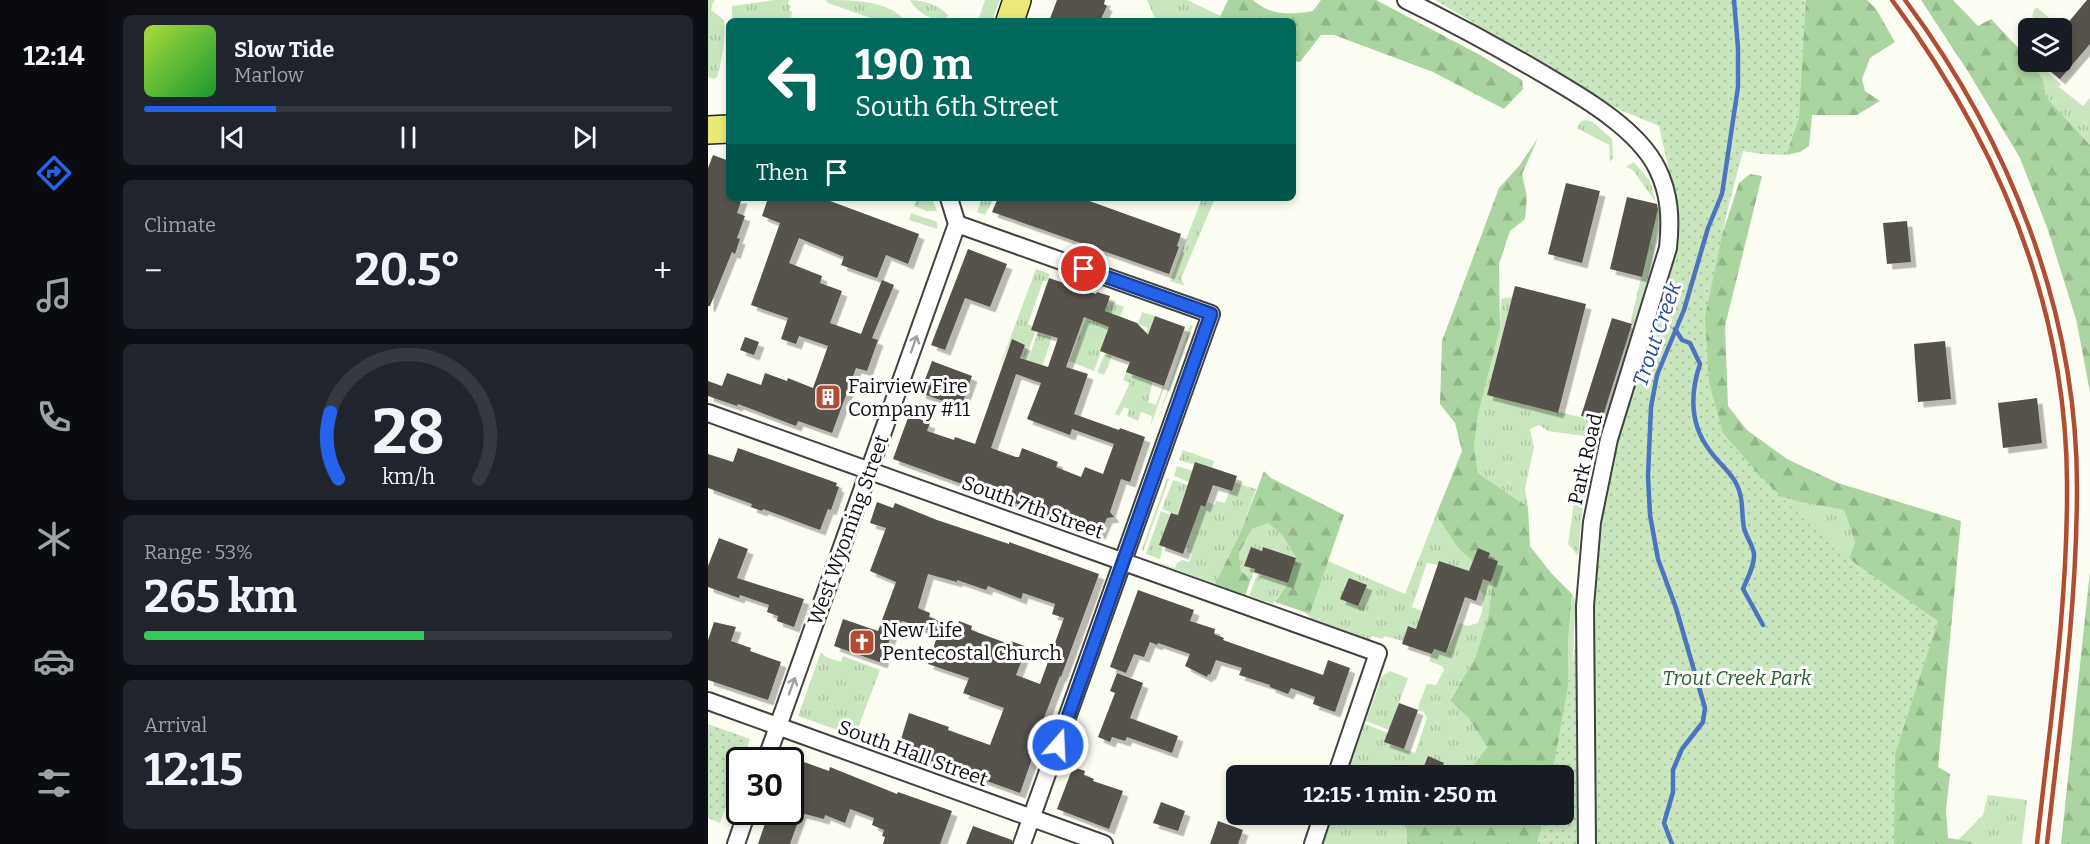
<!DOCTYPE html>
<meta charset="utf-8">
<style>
:root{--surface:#171b24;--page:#20242c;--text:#f1f3f6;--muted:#9ea1a6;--line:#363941;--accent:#2563eb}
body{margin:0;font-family:Bitter,serif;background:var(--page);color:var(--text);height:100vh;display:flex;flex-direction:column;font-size:22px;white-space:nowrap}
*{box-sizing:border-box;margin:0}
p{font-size:20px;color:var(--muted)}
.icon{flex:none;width:33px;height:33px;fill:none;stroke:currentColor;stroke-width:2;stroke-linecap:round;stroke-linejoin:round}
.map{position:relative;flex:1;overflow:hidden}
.panel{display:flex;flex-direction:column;gap:15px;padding:15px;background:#0d0f14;width:600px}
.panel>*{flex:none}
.top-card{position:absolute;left:18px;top:18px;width:570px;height:183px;border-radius:9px;box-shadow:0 3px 9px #0003;background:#00695c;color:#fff;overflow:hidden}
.controls{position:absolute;left:1310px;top:18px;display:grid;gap:12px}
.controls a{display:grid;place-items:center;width:54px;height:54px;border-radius:9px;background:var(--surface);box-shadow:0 3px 9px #0003;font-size:30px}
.speed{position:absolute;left:18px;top:747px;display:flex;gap:12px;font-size:30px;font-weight:700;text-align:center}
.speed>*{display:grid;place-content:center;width:78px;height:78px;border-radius:50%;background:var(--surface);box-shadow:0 3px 9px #0003;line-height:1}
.speed .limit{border:3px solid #111;border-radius:9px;background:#fff;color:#111}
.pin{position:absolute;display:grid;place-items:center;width:51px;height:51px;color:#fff;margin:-26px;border:3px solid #fff;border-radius:50%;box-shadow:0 2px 6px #0007}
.me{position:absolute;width:66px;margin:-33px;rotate:19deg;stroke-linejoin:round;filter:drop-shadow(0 0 4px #0008)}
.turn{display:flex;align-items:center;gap:21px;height:126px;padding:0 30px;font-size:27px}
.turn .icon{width:78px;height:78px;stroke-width:2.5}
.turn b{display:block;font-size:42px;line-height:51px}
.then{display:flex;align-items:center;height:57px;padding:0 30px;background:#0003;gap:12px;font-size:22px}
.big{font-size:45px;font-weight:700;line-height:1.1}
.panel .card{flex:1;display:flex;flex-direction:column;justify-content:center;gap:9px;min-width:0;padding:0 21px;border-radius:9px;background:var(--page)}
.panel .dial{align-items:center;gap:0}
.dial svg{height:156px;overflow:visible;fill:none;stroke:var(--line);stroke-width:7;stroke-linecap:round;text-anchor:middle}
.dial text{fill:var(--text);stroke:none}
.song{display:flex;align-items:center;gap:18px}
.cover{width:72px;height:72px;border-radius:9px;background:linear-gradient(135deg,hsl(80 70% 55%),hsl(130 70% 35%))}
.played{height:6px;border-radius:3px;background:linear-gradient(90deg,var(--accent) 25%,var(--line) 25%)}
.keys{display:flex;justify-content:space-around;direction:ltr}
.heat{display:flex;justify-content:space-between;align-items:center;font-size:33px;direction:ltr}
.charge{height:9px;border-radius:4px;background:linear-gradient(90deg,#34c759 53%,var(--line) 0)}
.trip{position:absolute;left:518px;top:765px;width:348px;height:60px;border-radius:9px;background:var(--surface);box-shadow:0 3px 9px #0003;font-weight:700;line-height:60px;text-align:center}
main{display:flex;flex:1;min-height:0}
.tab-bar{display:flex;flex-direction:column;width:108px;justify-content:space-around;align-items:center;background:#090b0e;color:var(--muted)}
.tab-bar .icon{width:42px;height:42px}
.tab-bar .active{color:var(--accent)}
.tab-bar b{font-size:27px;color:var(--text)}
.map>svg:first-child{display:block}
.grass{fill:url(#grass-tufts)}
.forest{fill:url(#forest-firs)}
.park{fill:url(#park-dots)}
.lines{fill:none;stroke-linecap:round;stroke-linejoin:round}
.stream{stroke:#4b75c0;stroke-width:4.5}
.building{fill:#57534d;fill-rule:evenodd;filter:url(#shadow)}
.minor-casing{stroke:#424242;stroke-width:20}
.primary-casing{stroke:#202020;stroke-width:30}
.minor{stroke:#fff;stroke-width:16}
.primary{stroke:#ebea76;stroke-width:27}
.rail{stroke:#b24d35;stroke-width:4.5}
.oneway{stroke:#9f9f9f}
.route-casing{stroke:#184099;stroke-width:15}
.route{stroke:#2563eb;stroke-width:10}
.labels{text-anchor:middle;stroke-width:6;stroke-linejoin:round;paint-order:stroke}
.poi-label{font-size:20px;fill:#0f0f0f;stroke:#fff;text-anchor:start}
.street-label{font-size:20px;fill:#0f0f0f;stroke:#fff}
.park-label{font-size:20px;font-style:italic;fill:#266127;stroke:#fff}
.water-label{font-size:21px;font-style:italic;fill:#244995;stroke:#fff}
</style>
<main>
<nav class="tab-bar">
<b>12:14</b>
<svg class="icon active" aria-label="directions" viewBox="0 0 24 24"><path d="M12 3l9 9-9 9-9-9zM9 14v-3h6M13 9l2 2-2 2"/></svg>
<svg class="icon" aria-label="music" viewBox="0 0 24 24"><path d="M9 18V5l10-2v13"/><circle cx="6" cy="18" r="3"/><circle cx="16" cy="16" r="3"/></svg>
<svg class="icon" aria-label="phone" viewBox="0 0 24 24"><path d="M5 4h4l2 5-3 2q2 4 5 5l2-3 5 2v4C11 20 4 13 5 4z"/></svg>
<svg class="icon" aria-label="climate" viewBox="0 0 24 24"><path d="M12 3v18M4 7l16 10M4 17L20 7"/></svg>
<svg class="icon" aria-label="car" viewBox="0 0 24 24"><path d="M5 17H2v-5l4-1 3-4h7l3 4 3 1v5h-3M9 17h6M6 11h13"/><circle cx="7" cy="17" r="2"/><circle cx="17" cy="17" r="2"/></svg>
<svg class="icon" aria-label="filters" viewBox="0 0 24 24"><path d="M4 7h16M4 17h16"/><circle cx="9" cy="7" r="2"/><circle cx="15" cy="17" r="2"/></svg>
</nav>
<section class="panel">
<div class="card">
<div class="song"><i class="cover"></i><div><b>Slow Tide</b><p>Marlow</p></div></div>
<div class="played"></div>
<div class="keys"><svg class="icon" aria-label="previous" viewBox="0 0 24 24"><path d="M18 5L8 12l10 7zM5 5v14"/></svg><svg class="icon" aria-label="pause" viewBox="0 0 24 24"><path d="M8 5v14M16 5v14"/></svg><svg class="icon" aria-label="next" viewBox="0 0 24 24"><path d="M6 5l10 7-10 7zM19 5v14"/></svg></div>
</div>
<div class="card"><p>Climate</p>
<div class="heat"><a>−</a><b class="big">20.5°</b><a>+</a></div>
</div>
<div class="card dial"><svg viewBox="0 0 100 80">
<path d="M14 69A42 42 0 1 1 86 69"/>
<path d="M14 69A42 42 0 0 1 10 35" stroke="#2563eb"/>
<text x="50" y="56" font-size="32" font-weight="700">28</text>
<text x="50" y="72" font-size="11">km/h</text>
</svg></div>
<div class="card"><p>Range · 53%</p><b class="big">265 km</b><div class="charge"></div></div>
<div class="card"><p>Arrival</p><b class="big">12:15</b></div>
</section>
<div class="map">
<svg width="1382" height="844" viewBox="0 0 1382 844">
<defs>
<pattern id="grass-tufts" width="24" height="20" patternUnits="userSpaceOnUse" patternTransform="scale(1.5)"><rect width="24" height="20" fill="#cae6bf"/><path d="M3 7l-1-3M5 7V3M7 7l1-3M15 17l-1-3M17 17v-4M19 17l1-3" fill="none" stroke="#acc4a3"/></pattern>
<pattern id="forest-firs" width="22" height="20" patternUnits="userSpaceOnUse" patternTransform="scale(1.5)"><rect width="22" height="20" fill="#abd5a0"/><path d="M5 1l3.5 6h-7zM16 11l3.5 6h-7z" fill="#92b689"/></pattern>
<pattern id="park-dots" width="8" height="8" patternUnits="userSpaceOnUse" patternTransform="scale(1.5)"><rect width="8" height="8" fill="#cae6bf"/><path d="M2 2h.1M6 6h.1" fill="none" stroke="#acc4a3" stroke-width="1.8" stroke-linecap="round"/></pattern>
<filter id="shadow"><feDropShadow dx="5.5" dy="5.5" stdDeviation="0" flood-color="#0004"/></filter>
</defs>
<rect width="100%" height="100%" fill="#fdfef3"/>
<!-- grass -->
<g class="grass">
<path d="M 0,0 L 7,0 L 4,4 L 3,10 L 16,20 C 18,39 14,59 9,77 L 6,79 L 0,77 Z"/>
<polygon points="67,0 81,0 80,4 83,6 81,10 84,12 83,17 86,18 85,21 24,21 24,6"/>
<path d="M 117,0 C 143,0 181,0 197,21 L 171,21 L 120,3 Z"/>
<path d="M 202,0 C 214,0 231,5 240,15 L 238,21 C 223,20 209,13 202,0 Z"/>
<polygon points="277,0 292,0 284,21 270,21"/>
<polygon points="439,0 479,0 513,16 510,21 448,21"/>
<path d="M 1327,8 L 1330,8 L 1352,28 L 1332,28 C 1325,22 1322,17 1327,8 Z"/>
<polygon points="1322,62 1329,62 1353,84 1351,87 1375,106 1382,98 1382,145 1338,97 1335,79"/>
<polygon points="879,120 885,122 904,139 905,158 902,162 901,145 869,128 873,121"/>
<polygon points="926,162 942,181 948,203 925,170 918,167"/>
<polygon points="200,198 224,198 229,211 219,211 206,206 208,200"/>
<polygon points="274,198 286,198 277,215 269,212"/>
<polygon points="494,198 507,198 473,279 477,286 462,281"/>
<path d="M 951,204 C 950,282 910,352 894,427 L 880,441 L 876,436 L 840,431 L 831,425 L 822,429 L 826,447 L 817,489 L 820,507 L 770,473 L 766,448 L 770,415 L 792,328 L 793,299 L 804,297 L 779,395 L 893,422 L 924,325 L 922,324 Z"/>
<polygon points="203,213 229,222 229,229 201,220"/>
<polygon points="328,269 342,274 339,281 335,281 320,324 329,328 317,359 312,357 317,345 304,340 291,368"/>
<polygon points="398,300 416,307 412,317 406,314 386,371 361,361 383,306"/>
<polygon points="434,312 447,316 445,380 440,402 448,405 455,386 456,388 443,425 444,416 433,412 430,421 419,416 421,409 416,407 411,416 407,414 422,383 415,380 422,362 426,363 440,328 430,324"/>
<polygon points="482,325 485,326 447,427"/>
<polygon points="331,329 343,336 343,340 329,382 319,378 325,363 320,360"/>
<polygon points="397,353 404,356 396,375 389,372"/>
<polygon points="475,450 506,461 504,468 488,462 487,465 471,460"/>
<polygon points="874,465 880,466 882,475 874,513 870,556 860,544 871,468"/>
<polygon points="469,466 485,471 481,482 466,476"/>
<polygon points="459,478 461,479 435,552 434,549"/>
<polygon points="465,480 480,485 475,499 497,506 499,502 507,505 508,501 517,503 525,482 548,489 533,531 507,584 437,558 467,568 469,563 474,560 481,562 484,554 479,552 480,548 478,547 486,524 476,517 454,509"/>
<polygon points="1059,492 1091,502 1136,510 1147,542 1126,600"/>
<polygon points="453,511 462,515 452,544 455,546 452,559 438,554"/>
<polygon points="728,515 750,548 785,580 780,617 767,658 742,699 761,719 779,747 763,770 754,776 701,775 671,768 663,775 638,775 657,724 680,733 677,742 707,753 719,718 716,712 710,710 711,704 719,684 728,685 736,670 734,666 721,661 726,649 738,653 752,623 759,626 770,623 774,612 775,594 757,570 719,563 704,607 714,611 708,629 700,626 695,641 676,636 675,639 664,636 662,640 604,619 596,612 602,614 620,561 697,594"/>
<polygon points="560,523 574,535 588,558 556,547 554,551 543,547 537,565 547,569 543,579 533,571 531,553 544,529"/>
<polygon points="550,573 580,583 565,604 541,596"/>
<polygon points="864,594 868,601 864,671 863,844 860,645"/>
<polygon points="113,652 118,657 133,662 135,656 172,670 147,736 90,716"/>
<polygon points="682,671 700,678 681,730 658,721 674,676"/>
<polygon points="1280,795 1319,800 1314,844 1264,844 1265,842 1250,840 1275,815"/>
<polygon points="624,815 687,815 699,829 699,844 614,844"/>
</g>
<!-- forest -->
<g class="forest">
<path d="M 520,0 L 545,0 C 563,16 583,15 605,11 L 613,0 L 668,0 L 772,55 L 814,80 L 815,89 L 796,109 L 725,72 L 626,35 L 613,35 L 592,62 L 585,61 L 585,21 L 510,21 Z"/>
<polygon points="1062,0 1159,0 1168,9 1187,42 1162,58 1154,79 1157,91 1172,101 1149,115 1104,115 1101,146 1092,152 1078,155 1091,117"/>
<polygon points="1213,0 1245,0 1270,26 1283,19 1316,54 1335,79 1338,97 1382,145 1382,392 1368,319 1340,230 1312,158 1259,70"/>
<polygon points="830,138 814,174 819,197 817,219 802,231 791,264 792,328 770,415 766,448 770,473 820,507 822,546 843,573 864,594 860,645 863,844 699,844 699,829 687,815 855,814 855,776 754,775 763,769 779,747 761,719 742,700 767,658 780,617 785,580 750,548 728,515 754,451 747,423 732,404 734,341 791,188 811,166"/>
<polygon points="1042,174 1054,176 1017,326 1020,406 1039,430 1079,459 1130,483 1253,521 1230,767 1242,774 1238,810 1240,838 1265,842 1264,844 981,844 977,412 1126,600 1147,542 1136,510 1091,502 1059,492 1022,464 983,330 1031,183"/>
<polygon points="556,471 563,478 636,515 602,614 567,602 580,583 588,558 574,535 560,523 544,529 531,553 533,571 543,579 537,596 507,584 533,531"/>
<polygon points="1382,571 1382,844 1353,844"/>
<polygon points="671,768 699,774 701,775 663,775"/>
</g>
<!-- park -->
<g class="park">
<polygon points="727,0 1098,0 1091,117 1078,155 1053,154 1035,151 1019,212 997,317 1001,382 1015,433 1053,477 1098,521 1148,564 1230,621 1187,754 1186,844 829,844 836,815 855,814 855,776 844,775 899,469 969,237 969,206 951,126 912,110"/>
<polygon points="0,724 42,739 34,760 32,760 31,768 12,823 0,818"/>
</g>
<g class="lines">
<!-- stream -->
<g class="stream">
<path d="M 967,329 L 974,340 L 982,343 L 992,364 C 982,394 982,425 1002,451 C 1010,462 1022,472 1028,483 C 1036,498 1033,512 1036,528 C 1038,537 1045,545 1046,554 C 1047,565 1039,579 1035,589 L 1055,625"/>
<polyline points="964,844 956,823 965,792 965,770 974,749 995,722 997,708 968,608 950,559 942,515 940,476 943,407 949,375 976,310 1000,228 1014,194 1030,87 1030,48 1026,0"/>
</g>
</g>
<!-- building -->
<g class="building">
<polygon points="349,0 397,0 396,4 399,6 392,21 341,21"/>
<polygon points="1379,0 1382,0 1382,44 1352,79 1331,62 1353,62 1353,31"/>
<polygon points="5,155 21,161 21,198 34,198 29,213 37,216 29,238 32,239 27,254 24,252 2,306 0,306 0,168"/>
<polygon points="858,183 892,191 874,263 840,254"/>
<polygon points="919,197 949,204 950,209 934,277 902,269"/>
<polygon points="60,198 114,198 211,234 200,264 178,255 169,278 133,265 136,257 91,238 81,263 114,276 112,283 134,291 122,323 153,334 174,280 186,285 164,338 170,340 159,371 148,368 124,433 90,421 88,426 30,404 29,406 0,396 0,381 14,386 19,373 53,385 57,373 79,381 80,378 105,388 120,346 91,336 88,344 73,339 80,318 43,305 72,223 54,216"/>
<polygon points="290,198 373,198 473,234 469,246 471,247 461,274 284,212"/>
<polygon points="1199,221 1203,262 1179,264 1175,223"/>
<polygon points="260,249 299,264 282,307 257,298 237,350 223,345"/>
<path d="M 341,278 L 388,294 L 389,292 L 402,296 L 397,311 L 429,323 L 440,335 L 447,316 L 477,327 L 456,386 L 418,372 L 422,362 L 392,351 L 401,327 L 376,317 L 358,367 L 380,374 L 366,414 L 411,430 L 412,428 L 437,437 L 422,482 L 413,479 L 402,512 L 406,517 L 399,518 L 392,534 L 185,459 L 201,415 L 222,423 L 219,431 L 246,440 L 247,437 L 267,444 L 304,339 L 317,345 L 312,358 L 340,367 L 350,338 L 323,330 ZM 308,374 L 333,383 L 319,419 L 362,435 L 364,429 L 406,444 L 395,474 L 377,467 L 373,477 L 348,467 L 350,462 L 314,448 L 311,457 L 308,457 L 283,448 Z"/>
<polygon points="807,286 878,304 850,413 779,395"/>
<polygon points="904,318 924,324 893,422 873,416"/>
<polygon points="37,337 51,342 46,355 32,350"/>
<polygon points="1237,341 1243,399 1210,402 1206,344"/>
<polygon points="224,361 264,376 253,407 212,393"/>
<polygon points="1329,398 1334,443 1295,448 1290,403"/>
<polygon points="30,448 129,483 128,486 131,487 123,510 120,509 112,530 55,509 54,511 43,507 44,504 0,488 0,454 25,462"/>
<polygon points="487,462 529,476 524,491 505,485 497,507 493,505 475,554 451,545 463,513 470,515"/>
<path d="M 169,502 L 185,508 L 187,503 L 229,520 L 301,544 L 301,542 L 391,574 L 353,677 L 352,676 L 323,752 L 326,753 L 312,793 L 190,749 L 201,713 L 241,727 L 240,730 L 282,745 L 296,708 L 255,693 L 261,678 L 220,664 L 230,634 L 195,621 L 186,626 L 174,663 L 126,646 L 135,619 L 170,631 L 188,582 L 162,571 L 178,528 L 162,523 ZM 220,574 L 249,582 L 249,580 L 278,590 L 280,586 L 313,599 L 315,593 L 347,604 L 344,614 L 356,618 L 332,684 L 308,675 L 319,647 L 303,641 L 301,644 L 263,630 L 264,626 L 251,621 L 248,628 L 221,617 L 222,613 L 210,608 Z"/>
<polygon points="11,538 40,549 29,578 96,599 86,627 69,621 70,616 59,612 61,605 32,595 31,598 0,587 0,566"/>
<polygon points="543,547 554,551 555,547 588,558 580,583 546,572 547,569 536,566"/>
<polygon points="770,548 782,553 780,558 790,561 783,582 775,579 768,601 757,597 738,653 726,649 724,654 694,644 700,626 708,629 731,561 761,571"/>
<polygon points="641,578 659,585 650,606 632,599"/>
<polygon points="430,590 486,610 482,621 507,629 506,634 516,638 515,640 615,675 620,660 642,668 627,712 605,704 607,697 583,688 580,694 562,687 562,685 531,675 534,668 508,660 502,675 500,674 499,677 477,666 482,654 450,643 449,645 442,642 436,657 426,654 418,673 402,667"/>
<polygon points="6,622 28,627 23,641 43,648 42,651 73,662 60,700 0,680 0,640"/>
<polygon points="409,673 435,683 422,718 470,736 464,753 419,737 417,741 404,737 402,742 390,737 407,693 402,691"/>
<polygon points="691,703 710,710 696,749 676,742"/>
<polygon points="720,756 736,763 731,776 712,776"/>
<polygon points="82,757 121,771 122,767 189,794 190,792 244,811 232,844 175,844 177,837 174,836 176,830 164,825 166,818 142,809 137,823 117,815 116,819 93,813 82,844 50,844 61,812 82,812"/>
<polygon points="365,767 377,771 376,775 386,779 385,781 415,791 401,829 349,809"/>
<polygon points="453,802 477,811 470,831 445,823"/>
<polygon points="510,821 535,830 530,844 502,844"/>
<polygon points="265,826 304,840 304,844 258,844"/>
</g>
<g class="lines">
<!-- minor casing -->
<g class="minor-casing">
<g id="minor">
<path d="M 698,0 C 747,24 795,50 842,78 C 878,99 930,130 949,168 C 962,194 963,219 960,248 L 901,439 L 884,522 L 877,606 L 879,844"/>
<polyline points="249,224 503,314 314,844"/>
<polyline points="0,413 670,653 628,776"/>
<polyline points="0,701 396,844"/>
<polyline points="58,760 249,224 241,198"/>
<polyline points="28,844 39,812"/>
<polyline points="605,844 615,814"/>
</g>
</g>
<!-- primary casing -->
<g class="primary-casing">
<g id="primary">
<polyline points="302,21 309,0"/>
<polyline points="0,130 21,129"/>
</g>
</g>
<!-- minor -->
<use href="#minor" class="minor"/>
<!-- primary -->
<use href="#primary" class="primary"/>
<!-- rail -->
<g class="rail">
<path d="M 1184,0 C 1289,142 1358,304 1359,482 C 1360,603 1342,724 1329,844"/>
<path d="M 1197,0 C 1301,140 1369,311 1369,487 C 1369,607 1352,725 1339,844"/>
</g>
</g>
<!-- one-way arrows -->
<defs><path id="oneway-shaft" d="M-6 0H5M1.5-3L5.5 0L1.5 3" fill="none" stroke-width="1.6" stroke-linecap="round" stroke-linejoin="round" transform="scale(1.5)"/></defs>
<g class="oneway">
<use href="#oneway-shaft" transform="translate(206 344) rotate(-70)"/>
<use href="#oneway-shaft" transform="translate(84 686) rotate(-70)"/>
</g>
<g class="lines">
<!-- route casing -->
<g class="route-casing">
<polyline id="route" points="350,745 503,314 376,269"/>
</g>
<!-- route -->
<use href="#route" class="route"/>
</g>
<!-- icons -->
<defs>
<g id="building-square" transform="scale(1.35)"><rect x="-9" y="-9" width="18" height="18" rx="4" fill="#b24d35" stroke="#fff"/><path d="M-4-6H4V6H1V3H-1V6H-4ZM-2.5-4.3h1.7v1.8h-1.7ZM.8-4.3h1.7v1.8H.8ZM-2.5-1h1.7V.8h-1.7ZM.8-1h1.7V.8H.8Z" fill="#fff"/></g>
<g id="church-square" transform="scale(1.35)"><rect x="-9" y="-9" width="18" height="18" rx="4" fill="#b24d35" stroke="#fff"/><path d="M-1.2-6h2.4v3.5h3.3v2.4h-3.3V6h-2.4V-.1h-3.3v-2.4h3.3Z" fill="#fff"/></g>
</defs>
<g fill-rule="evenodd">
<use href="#building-square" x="120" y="397"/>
<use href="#church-square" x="154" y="642"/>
</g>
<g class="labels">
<!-- poi labels -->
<g class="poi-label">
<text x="140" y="393">Fairview Fire<tspan x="140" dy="23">Company #11</tspan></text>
<text x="174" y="637">New Life<tspan x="174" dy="23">Pentecostal Church</tspan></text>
</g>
<!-- street labels -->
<g class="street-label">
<text transform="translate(877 459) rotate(-77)" y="7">Park Road</text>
<text transform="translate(325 507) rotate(20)" y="7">South 7th Street</text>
<text transform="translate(140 530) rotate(-70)" y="7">West Wyoming Street</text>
<text transform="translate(205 753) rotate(20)" y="7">South Hall Street</text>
</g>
<!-- park labels -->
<g class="park-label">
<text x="1029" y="685">Trout Creek Park</text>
</g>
<!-- water labels -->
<g class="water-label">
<text transform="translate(949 334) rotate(-71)" y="7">Trout Creek</text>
</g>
</g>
</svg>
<div class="controls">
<a><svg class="icon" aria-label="layers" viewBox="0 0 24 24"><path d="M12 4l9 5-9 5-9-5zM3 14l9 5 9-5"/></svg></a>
</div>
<div class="speed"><div class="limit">30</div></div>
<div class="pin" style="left:376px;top:269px;background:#d93025"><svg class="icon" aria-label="arrive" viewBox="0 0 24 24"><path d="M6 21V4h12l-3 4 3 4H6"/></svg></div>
<svg class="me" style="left:350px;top:745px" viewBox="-20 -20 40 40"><circle r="17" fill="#2563eb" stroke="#fff" stroke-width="3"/><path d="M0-11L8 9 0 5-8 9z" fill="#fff"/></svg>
<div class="trip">12:15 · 1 min · 250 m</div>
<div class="top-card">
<div class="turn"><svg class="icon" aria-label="left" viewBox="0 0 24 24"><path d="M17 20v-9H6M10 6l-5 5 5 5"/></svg><div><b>190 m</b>South 6th Street</div></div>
<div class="then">Then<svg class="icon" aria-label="arrive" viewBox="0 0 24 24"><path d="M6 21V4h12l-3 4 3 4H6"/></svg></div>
</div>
</div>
</main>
